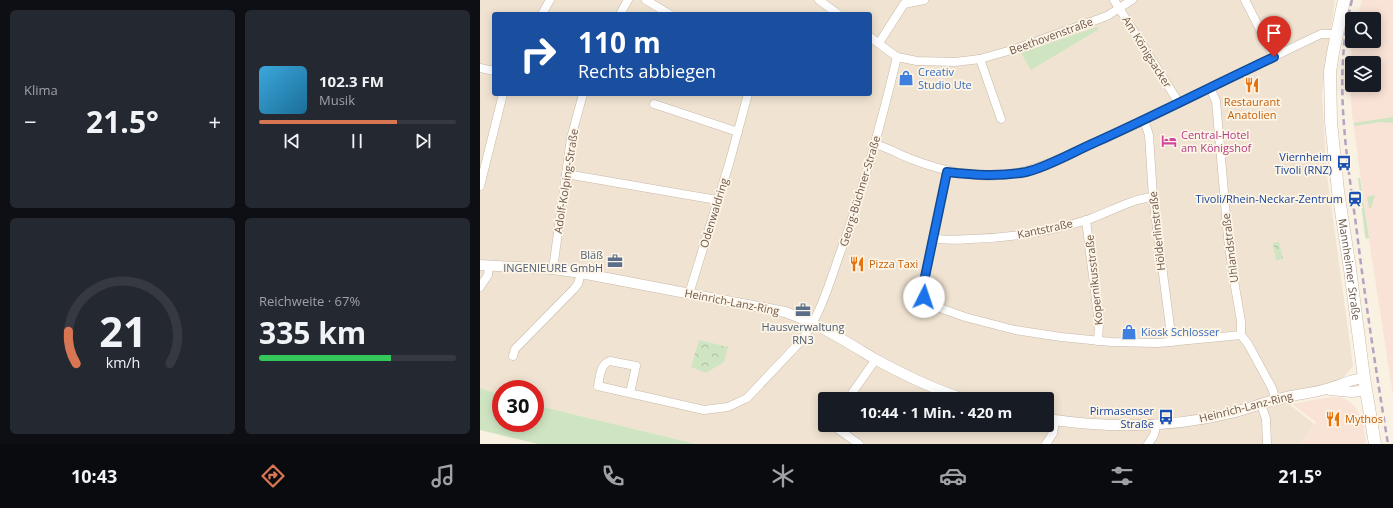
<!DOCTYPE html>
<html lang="de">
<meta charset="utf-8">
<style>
:root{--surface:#171b24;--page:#242831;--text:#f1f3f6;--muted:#9ea1a6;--line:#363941;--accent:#d87552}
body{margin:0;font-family:"Open Sans",sans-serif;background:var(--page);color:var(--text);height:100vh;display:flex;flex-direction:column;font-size:15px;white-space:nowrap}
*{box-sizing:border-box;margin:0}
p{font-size:13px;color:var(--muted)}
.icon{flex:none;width:22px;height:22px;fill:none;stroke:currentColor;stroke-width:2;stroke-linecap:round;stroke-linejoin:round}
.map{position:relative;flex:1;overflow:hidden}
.drawer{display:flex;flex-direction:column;gap:10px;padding:10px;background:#0d0f14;width:480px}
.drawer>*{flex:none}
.guide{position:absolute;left:12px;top:12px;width:380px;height:84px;border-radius:4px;box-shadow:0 2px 10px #0003;background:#1a4fa0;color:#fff;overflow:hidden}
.buttons{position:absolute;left:865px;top:12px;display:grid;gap:8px}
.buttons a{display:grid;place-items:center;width:36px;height:36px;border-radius:4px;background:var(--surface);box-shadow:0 2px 10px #0003;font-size:20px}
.speed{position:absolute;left:12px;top:380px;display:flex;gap:8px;font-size:20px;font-weight:700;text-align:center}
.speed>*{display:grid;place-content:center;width:52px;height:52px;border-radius:50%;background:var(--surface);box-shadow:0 2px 10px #0003;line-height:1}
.speed .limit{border:6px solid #d22;background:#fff;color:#111}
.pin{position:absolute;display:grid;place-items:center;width:34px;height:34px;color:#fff;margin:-41px -17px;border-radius:50% 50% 50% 0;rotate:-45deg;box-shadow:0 0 4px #0007}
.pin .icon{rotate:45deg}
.me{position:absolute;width:44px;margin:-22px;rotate:4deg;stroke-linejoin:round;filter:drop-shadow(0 0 3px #0008)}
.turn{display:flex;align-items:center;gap:14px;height:84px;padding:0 20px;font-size:18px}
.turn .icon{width:52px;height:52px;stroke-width:2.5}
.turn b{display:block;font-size:28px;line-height:34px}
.big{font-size:30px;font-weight:700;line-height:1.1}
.drawer .tile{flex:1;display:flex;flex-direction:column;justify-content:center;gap:6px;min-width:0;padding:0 14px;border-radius:6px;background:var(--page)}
.drawer .dial{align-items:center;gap:0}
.dial svg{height:104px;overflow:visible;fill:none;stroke:var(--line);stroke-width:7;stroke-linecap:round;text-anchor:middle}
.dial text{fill:var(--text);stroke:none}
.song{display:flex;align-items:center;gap:12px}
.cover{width:48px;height:48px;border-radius:6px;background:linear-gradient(135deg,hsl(200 70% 55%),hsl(200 70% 35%))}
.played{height:4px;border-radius:2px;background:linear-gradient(90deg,var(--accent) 70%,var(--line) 70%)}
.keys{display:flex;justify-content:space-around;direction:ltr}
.heat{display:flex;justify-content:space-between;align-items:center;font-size:22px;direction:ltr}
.charge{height:6px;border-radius:3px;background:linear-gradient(90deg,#34c759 67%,var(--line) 0)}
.drawer .tiles{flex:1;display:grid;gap:10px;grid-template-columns:repeat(2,1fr)}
.trip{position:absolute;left:338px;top:392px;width:236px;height:40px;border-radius:4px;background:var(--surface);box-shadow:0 2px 10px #0003;font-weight:700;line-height:40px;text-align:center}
.dock{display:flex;height:64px;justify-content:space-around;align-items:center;background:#090b0e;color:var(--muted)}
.dock .icon{width:28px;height:28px}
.dock .current{color:var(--accent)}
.dock b{font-size:18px;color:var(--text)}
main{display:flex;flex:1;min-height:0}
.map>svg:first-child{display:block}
.residential{fill:#f0e3d1;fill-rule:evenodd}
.commercial{fill:#f9e2d6;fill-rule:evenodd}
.green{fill:#cfe5c2}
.park{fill:url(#park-crowns)}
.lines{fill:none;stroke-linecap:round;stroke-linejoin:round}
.minor-casing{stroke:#c8b9aa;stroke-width:9}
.tertiary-casing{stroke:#c8b9aa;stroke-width:11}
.secondary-casing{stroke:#cebbaa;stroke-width:13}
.minor{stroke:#fff;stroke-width:8}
.tertiary{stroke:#fff;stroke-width:10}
.secondary{stroke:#fff;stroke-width:12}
.rail{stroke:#b4a2c1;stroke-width:2.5;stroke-dasharray:6 4;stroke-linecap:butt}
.route-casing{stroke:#114b97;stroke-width:10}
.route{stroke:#1a73e8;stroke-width:7}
.labels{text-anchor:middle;stroke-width:3.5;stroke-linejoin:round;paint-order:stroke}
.street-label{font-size:11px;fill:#6e594b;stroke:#fdf5e7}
.shop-label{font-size:11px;fill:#366cbe;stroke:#fdf5e7;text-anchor:start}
.food-label{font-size:11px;fill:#c56008;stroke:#fdf5e7;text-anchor:start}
.hotel-label{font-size:11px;fill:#b23c85;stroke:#fdf5e7;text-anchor:start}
.transit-label{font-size:11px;fill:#164399;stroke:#fdf5e7;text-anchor:end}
.service-label{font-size:11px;fill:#4e5e75;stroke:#fdf5e7;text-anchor:end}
</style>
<main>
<section class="drawer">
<div class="tiles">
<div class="tile"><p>Klima</p>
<div class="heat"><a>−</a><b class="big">21.5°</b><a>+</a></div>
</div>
<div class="tile">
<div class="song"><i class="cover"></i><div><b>102.3 FM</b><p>Musik</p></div></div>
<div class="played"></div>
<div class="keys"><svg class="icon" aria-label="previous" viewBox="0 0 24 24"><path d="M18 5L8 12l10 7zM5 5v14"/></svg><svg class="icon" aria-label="pause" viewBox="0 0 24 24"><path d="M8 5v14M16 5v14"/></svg><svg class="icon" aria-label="next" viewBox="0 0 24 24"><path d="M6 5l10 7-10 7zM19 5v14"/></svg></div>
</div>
<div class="tile dial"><svg viewBox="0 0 100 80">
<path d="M14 69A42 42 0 1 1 86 69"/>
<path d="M14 69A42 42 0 0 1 8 44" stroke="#d87552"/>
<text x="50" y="56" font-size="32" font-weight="700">21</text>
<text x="50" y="72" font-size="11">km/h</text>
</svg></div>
<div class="tile"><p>Reichweite · 67%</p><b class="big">335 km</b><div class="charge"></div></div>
</div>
</section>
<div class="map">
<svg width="913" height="444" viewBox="0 0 913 444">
<defs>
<pattern id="park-crowns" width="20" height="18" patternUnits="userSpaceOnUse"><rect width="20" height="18" fill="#cfe5c2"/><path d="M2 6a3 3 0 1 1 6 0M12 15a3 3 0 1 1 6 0" fill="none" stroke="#acbda0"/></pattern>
</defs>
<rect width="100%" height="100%" fill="#f9f1e2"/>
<!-- residential -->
<path class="residential" d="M 0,0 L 855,0 L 842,94 L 846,168 L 873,366 L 864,377 L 809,404 L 834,424 L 820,444 L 216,444 L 55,405 L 55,389 L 21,389 L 21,395 L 0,388 ZM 14,14 L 390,14 L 390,94 L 14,94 ZM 345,399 L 567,399 L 567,425 L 345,425 Z"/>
<!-- commercial -->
<g class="commercial">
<path d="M 882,0 L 913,0 L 913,395 L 890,246 L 872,114 L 870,84 L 872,41 L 894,41 L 894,19 L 877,19 ZM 872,63 L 894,63 L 894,85 L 872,85 Z"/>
<polygon points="850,397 859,397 867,400 874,406 882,418 886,444 820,444 836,422 812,404"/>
</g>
<!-- green -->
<g class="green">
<polygon points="617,27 619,29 551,70 541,53"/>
<polygon points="913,117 913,123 900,122 875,126 874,123"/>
<polygon points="878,178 880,178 889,238 886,239 885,235"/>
<polygon points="895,195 891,208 889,208 887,197"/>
<polygon points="0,388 21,395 21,423 55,423 55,405 216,444 58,444 0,430"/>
</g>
<!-- park -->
<g class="park">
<polygon points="799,242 803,259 796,260 793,243"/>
<polygon points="219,340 248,347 244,362 226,373 211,367"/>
</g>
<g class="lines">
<!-- minor casing -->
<g class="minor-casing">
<g id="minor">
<polyline points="166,0 189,14"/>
<polyline points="339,0 358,14"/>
<polyline points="634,0 699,103"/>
<polyline points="765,0 794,57"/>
<polyline points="62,14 70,0"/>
<polyline points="140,14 148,0"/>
<polyline points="390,37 417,57 437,61 475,62 500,59 535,49 627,16 652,0"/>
<polyline points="399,43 424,4 444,0"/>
<polyline points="500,59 521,119"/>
<polyline points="0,68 14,71"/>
<polyline points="730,88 736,101 748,238 754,281 761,321 761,335 768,344 792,388 796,400"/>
<polyline points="174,104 258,132"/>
<polyline points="664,120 669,135 673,197 692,342"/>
<path d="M 395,144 C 408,148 419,154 431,159 C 457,169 480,175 508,176 C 552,176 591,153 631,135 C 702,103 771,67 841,34 L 856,34"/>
<polyline points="467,172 442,291 444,297 449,304 485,317 535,330 581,337 631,342 678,343 761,335"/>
<polyline points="86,174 237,200"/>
<polyline points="0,186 23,94"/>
<polyline points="606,220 619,324 618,341"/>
<path d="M 454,238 C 465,241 478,240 490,239 C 530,238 569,232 607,220 C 628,213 650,199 673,197"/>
<polyline points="73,269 91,138 103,94"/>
<polyline points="0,287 8,275 9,266"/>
<polyline points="209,294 249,164 268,94"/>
<polyline points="33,356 35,349 94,289 98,284 101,273"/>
<path d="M 150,393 L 156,366 L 130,361 C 120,364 120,377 118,386 L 224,410 L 248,407 L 267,398 L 322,340 C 340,315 349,285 359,256 C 383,191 401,124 417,57"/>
<polyline points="368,399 396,359"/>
<polyline points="781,404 786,419 787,444"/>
<polyline points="355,425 355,427 379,444"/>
<polyline points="566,444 573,433 575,421"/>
<path d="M 668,444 C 673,437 676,433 676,424"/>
</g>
</g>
<!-- tertiary casing -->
<g class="tertiary-casing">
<g id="tertiary">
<path d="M 0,265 L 73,269 L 101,273 L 305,312 C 339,324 365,341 395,359 C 424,375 453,389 485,399"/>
<polyline points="850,390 872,392 886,390"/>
<path d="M 567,419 C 628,428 692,428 751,413 C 770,408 788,401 807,397 C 820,394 833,393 846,389 C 859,386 870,379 884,378"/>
</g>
</g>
<!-- secondary casing -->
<g class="secondary-casing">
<g id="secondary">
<path id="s1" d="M 864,0 L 853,53 L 850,72 L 851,122 L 858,191 L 870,269 L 884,378 L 895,444"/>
</g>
</g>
<!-- minor -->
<use href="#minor" class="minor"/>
<!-- tertiary -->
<use href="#tertiary" class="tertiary"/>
<!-- secondary -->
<use href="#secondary" class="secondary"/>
<!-- rail -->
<path class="rail" d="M 872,0 C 853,74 866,151 876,225 C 885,299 896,371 908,444"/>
</g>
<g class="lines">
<!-- route casing -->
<g class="route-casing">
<path id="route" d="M 444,297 L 442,291 L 467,172 C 494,175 519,177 546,172 C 568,167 595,151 616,142 C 676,115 734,85 794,57"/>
</g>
<!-- route -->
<use href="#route" class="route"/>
</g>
<!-- icons -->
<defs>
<g id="shop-bare" transform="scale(1.2)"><path d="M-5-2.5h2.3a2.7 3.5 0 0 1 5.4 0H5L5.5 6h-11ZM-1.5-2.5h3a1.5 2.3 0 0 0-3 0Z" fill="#3f7fe0" stroke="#fdf5e7" stroke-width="2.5" paint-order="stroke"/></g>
<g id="restaurant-bare" transform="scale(1.2)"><path d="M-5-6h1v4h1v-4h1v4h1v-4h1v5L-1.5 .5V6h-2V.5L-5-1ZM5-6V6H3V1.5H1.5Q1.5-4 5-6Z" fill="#e8710a" stroke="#fdf5e7" stroke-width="2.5" paint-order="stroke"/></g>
<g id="hotel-bare" transform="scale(1.2)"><path d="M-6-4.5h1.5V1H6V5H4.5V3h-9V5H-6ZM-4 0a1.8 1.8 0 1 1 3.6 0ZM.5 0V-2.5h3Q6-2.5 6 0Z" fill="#d1479c" stroke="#fdf5e7" stroke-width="2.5" paint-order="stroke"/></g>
<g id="bus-bare" transform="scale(1.2)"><path d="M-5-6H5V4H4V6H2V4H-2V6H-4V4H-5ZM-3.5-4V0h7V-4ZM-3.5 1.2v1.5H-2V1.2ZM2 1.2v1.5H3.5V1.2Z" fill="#1a4fb4" stroke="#fdf5e7" stroke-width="2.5" paint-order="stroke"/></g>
<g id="station-bare" transform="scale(1.2)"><path d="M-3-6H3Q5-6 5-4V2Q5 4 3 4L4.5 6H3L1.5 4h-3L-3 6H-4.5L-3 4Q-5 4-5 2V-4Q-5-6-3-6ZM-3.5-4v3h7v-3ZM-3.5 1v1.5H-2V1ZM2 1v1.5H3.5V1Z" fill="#1a4fb4" stroke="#fdf5e7" stroke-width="2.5" paint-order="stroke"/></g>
<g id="office-bare" transform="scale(1.2)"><path d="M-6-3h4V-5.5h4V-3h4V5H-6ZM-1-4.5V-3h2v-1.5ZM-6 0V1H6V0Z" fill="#5c6f8a" stroke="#fdf5e7" stroke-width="2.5" paint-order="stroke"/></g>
</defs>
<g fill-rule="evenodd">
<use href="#shop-bare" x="426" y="78"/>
<use href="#restaurant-bare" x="772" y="85"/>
<use href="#hotel-bare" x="689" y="141"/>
<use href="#bus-bare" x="864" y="163"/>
<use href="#station-bare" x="875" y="199"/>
<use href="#office-bare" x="135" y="261"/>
<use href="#restaurant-bare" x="377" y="264"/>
<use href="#office-bare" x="323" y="310"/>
<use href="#shop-bare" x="649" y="332"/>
<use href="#bus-bare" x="686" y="417"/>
<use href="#restaurant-bare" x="853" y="419"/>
</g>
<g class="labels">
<!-- street labels -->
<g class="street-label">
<text transform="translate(571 36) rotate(-20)" y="4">Beethovenstraße</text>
<text transform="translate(667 52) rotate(58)" y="4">Am Königsacker</text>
<text transform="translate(86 181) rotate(-81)" y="4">Adolf-Kolping-Straße</text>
<text transform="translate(380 191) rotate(-73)" y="4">Georg-Büchner-Straße</text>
<text transform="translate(234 213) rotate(-73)" y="4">Odenwaldring</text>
<text transform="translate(565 229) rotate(-12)" y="4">Kantstraße</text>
<text transform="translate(677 231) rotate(-96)" y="4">Hölderlinstraße</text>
<text transform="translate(750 248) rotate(-97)" y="4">Uhlandstraße</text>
<text dy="4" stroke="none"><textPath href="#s1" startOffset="272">Mannheimer Straße</textPath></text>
<text transform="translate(614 280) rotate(-96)" y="4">Kopernikusstraße</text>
<text transform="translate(252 302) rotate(11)" y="4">Heinrich-Lanz-Ring</text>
<text transform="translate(766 407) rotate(-14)" y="4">Heinrich-Lanz-Ring</text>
</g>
<!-- shop labels -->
<g class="shop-label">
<text x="438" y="76">Creativ<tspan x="438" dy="13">Studio Ute</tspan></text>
<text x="661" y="336">Kiosk Schlosser</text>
</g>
<!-- food labels -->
<g class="food-label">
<text x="772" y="106" text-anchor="middle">Restaurant<tspan x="772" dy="13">Anatolien</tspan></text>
<text x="389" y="268">Pizza Taxi</text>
<text x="865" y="423">Mythos</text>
</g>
<!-- hotel labels -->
<g class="hotel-label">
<text x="701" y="139">Central-Hotel<tspan x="701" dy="13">am Königshof</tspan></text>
</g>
<!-- transit labels -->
<g class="transit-label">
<text x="852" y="161">Viernheim<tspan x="852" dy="13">Tivoli (RNZ)</tspan></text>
<text x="863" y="203">Tivoli/Rhein-Neckar-Zentrum</text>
<text x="674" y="415">Pirmasenser<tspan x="674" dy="13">Straße</tspan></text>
</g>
<!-- service labels -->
<g class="service-label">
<text x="123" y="259">Bläß<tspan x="123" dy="13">INGENIEURE GmbH</tspan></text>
<text x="323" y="331" text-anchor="middle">Hausverwaltung<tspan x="323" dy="13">RN3</tspan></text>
</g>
</g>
</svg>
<div class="buttons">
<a><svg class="icon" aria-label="search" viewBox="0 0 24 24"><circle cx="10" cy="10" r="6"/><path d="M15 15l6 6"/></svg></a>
<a><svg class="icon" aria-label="layers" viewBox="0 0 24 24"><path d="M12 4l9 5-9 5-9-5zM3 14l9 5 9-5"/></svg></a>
</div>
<div class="speed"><div class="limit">30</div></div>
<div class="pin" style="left:794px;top:57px;background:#d93025"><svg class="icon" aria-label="arrive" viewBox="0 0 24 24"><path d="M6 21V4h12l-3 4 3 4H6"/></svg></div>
<svg class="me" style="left:444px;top:297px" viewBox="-20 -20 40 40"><circle r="19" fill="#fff"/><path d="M0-13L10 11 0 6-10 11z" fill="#1a73e8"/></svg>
<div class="trip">10:44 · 1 Min. · 420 m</div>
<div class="guide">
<div class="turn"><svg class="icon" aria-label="right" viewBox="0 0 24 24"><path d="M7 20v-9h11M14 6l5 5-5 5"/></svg><div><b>110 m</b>Rechts abbiegen</div></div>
</div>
</div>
</main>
<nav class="dock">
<b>10:43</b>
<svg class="icon current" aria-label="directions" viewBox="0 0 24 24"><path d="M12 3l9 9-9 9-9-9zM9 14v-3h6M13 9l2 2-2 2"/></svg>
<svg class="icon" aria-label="music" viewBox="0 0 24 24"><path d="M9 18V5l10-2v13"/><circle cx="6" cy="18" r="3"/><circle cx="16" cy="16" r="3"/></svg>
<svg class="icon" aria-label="phone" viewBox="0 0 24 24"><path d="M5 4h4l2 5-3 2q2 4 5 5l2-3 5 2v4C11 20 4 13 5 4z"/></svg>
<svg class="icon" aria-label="climate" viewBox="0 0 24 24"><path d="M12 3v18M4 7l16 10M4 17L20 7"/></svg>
<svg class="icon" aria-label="car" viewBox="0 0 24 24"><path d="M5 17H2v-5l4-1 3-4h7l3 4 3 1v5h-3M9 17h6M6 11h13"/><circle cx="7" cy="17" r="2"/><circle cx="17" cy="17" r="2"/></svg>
<svg class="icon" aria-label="filters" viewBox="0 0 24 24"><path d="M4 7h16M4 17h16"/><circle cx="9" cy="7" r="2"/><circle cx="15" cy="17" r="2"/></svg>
<b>21.5°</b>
</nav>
